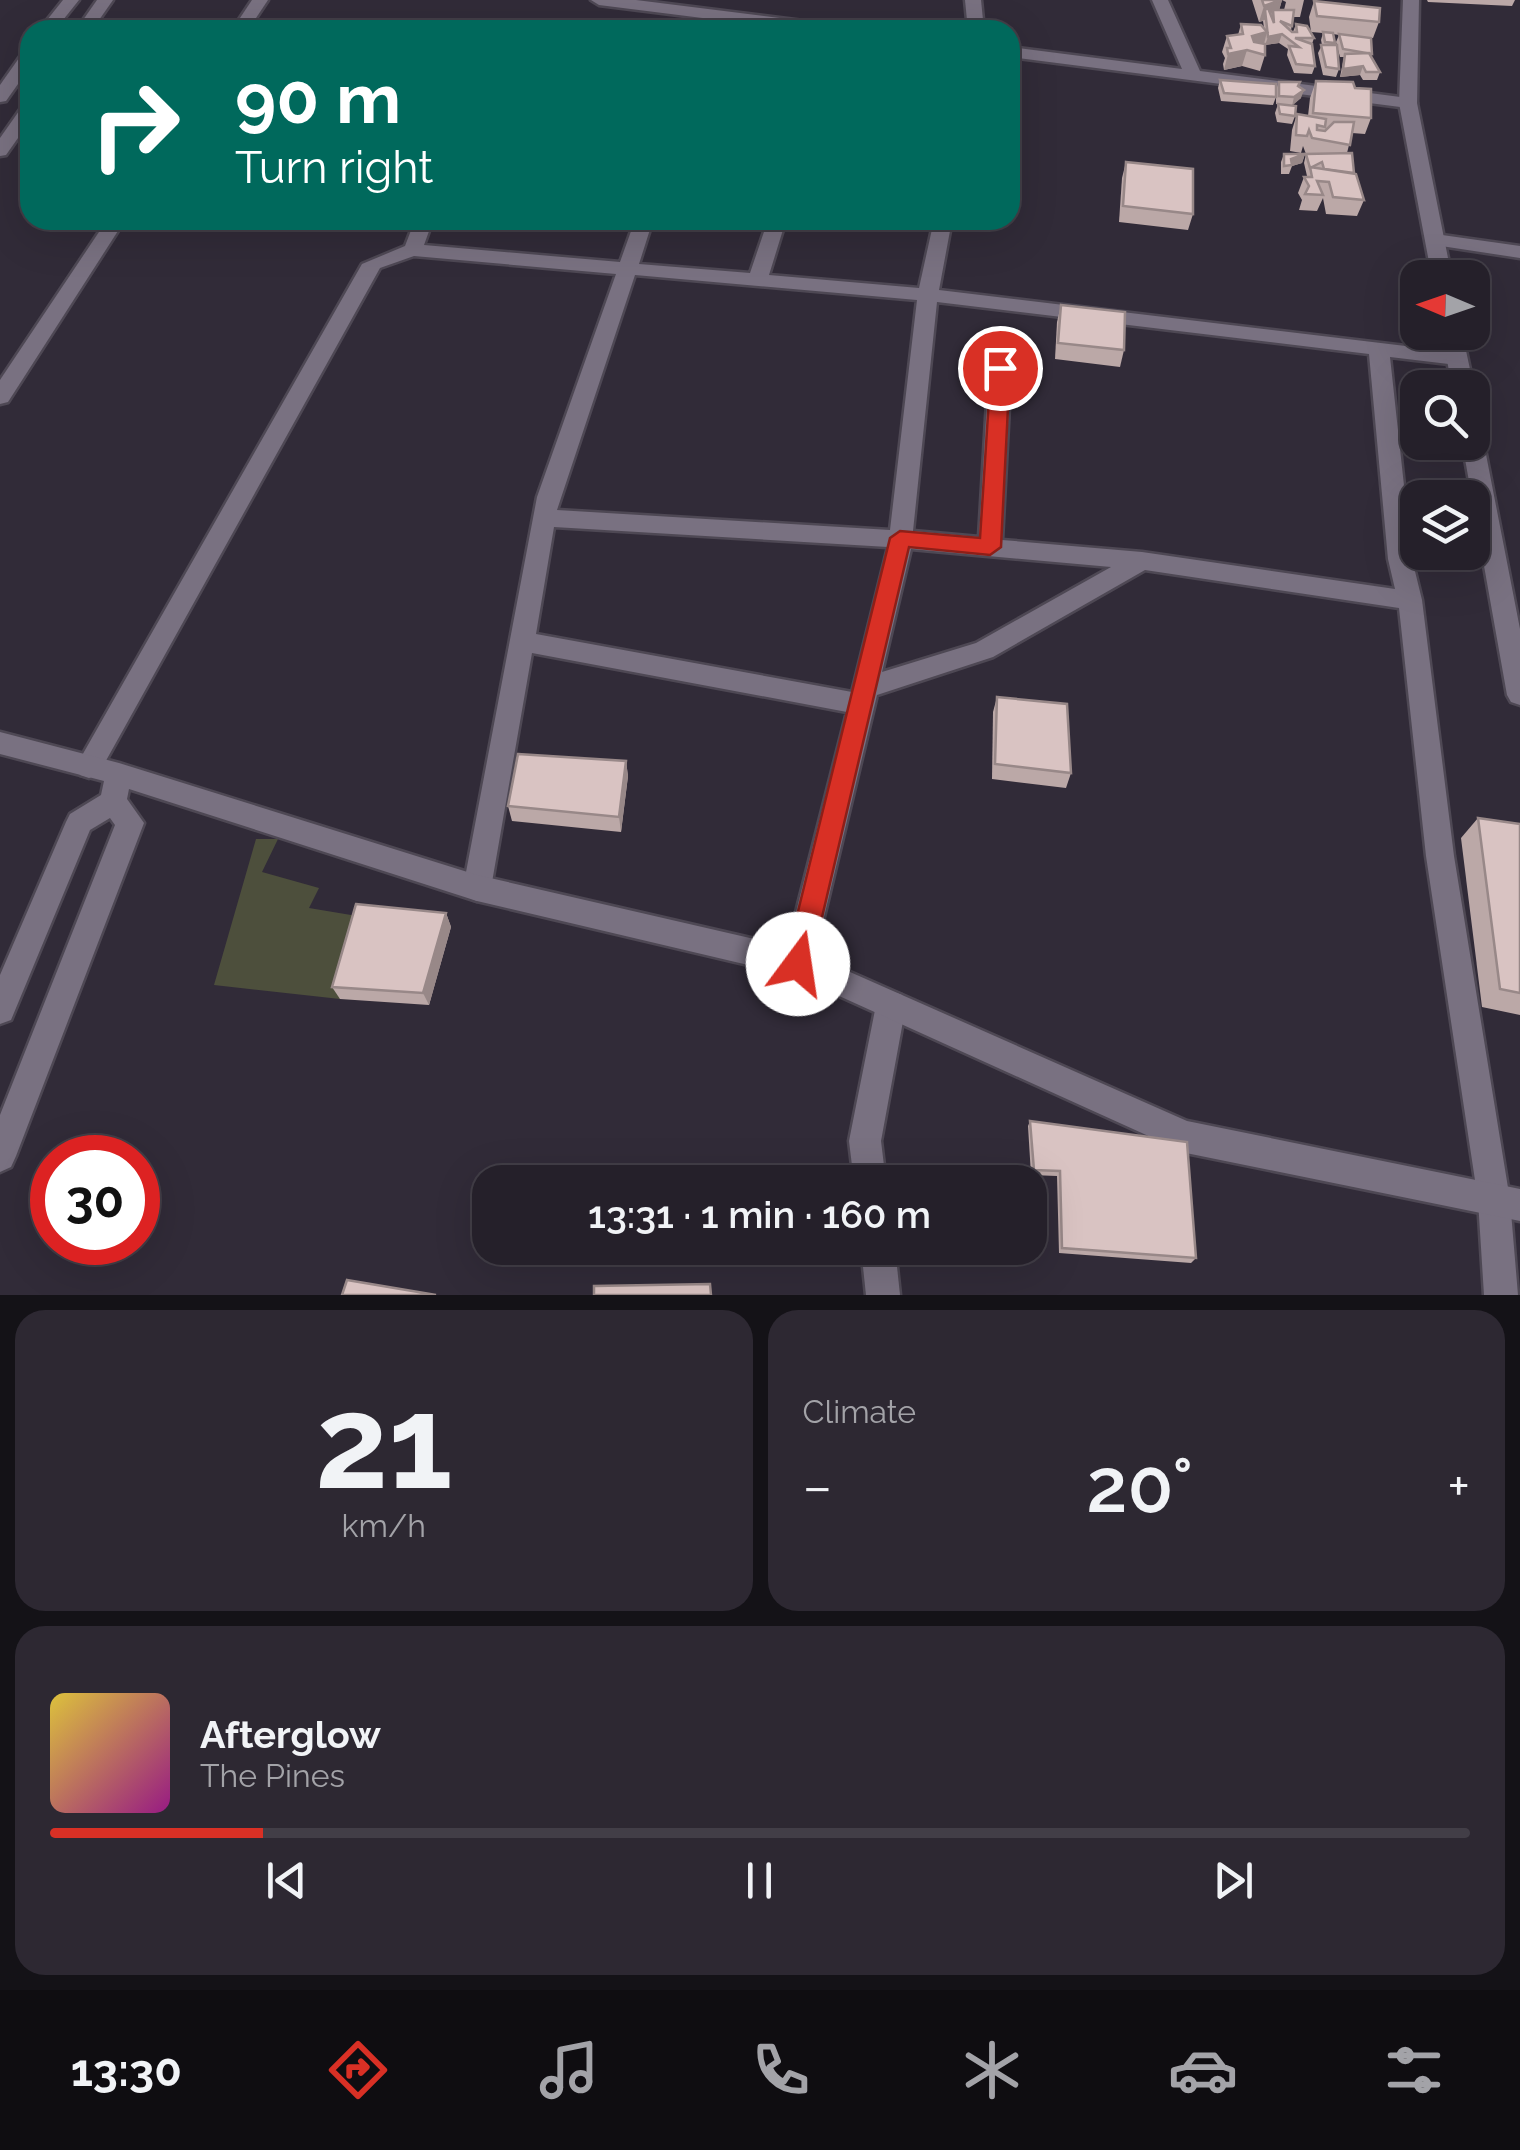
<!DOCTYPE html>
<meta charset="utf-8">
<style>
:root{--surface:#25202a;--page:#2d2832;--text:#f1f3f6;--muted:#a3a3a8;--line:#423e47;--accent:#d93025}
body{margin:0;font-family:Raleway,sans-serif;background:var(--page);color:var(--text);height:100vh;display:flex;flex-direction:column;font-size:38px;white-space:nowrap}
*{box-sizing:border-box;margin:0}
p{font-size:32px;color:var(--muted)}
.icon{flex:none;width:55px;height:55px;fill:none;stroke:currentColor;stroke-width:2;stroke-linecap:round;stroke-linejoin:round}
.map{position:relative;height:1295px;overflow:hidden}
.side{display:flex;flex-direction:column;gap:15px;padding:15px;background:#141217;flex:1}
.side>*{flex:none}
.hud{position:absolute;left:20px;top:20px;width:1000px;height:210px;border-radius:30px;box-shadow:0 10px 40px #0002,0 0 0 2px var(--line);background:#00695c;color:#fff;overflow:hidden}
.needle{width:65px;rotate:272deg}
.fabs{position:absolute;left:1400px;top:260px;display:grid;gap:20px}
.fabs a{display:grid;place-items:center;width:90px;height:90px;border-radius:20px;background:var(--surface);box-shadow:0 10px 40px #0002,0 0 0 2px var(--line);font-size:50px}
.speed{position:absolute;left:30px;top:1135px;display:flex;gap:20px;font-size:50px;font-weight:700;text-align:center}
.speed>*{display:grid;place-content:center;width:130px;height:130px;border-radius:50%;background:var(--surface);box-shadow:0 10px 40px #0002,0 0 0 2px var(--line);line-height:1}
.speed .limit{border:15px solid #d22;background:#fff;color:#111}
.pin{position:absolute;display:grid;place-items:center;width:85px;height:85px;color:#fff;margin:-42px;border:5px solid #fff;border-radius:50%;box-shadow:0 2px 10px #0007}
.me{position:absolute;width:110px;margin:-55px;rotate:14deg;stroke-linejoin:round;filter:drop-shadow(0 0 8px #0008)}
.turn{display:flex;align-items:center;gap:35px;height:210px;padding:0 50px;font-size:45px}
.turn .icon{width:130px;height:130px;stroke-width:2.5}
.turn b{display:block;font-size:70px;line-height:85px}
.big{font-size:75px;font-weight:600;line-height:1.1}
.side .card{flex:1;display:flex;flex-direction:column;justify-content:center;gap:15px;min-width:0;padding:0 35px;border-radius:30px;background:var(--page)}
.side .dial{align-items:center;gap:0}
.dial b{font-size:130px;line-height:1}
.song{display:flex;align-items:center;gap:30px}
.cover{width:120px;height:120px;border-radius:15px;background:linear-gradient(135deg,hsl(50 70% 55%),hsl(310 70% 35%))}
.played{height:10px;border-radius:5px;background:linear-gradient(90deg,var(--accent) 15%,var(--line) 15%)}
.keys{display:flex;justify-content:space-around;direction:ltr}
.heat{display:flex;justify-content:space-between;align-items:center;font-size:55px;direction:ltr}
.side .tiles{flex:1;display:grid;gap:15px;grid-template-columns:1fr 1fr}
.card:last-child{grid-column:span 2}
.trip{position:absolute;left:472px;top:1165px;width:575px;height:100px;border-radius:30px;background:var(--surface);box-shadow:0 10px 40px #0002,0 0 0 2px var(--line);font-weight:600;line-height:100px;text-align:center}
.tabs{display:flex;height:160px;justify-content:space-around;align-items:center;background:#0f0d11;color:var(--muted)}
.tabs .icon{width:70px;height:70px}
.tabs .current{color:var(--accent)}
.tabs b{font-size:45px;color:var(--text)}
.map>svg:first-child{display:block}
.green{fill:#4d4f3c}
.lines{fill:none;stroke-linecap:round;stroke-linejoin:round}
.street-casing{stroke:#4e4854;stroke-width:5}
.secondary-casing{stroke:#4e4854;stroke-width:5}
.street{fill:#797181;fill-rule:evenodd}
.secondary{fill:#797181;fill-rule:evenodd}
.wall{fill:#bba8a7;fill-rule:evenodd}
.shaded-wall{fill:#988888}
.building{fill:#d9c3c2;stroke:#988888;stroke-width:2.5}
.route{fill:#d93025;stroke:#8d1f18;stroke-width:2.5}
</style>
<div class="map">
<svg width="1520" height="1295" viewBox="0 0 1520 1295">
<rect width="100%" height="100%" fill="#312b38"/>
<!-- green -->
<polygon class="green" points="256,839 278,839 262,872 319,888 309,908 363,917 340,999 214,985"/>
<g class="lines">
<!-- street casing -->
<g class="street-casing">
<g id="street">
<polygon points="252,0 268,0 248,30 232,30"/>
<polygon points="591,0 636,0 835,25 843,30 797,30 599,5"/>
<polygon points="965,0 981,0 984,30 968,30"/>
<polygon points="1152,0 1168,0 1200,71 1408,98 1417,103 1408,108 1010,57 1010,47 1182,69"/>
<polygon points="107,220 125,220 8,402 0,404 0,380"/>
<path d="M 415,220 L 433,220 L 424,245 L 620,262 L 635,220 L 653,220 L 639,264 L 750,273 L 768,220 L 786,220 L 769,275 L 919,288 L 934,220 L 952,220 L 939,290 L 1464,353 L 1467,358 L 1457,365 L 1390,357 L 1412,559 L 1422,600 L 1454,856 L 1510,1200 L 1518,1295 L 1484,1295 L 1478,1200 L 1426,856 L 1399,608 L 1145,570 L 993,657 L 877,695 L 813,963 L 808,973 L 798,977 L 788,973 L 783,963 L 847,712 L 532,653 L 491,888 L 487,897 L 477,901 L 467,897 L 463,888 L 537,497 L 616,274 L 414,256 L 380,268 L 98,775 L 89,778 L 80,775 L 76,767 L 80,759 L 362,264 L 405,246 ZM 635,275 L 917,300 L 890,530 L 557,510 ZM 937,302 L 1369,354 L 1388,559 L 1395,589 L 1142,552 L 1002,540 L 1011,368 L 1000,361 L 989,368 L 979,537 L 913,531 ZM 554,527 L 888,547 L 852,692 L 536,634 ZM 911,549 L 1111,567 L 976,643 L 882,672 Z"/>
<polygon points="1435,234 1520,246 1520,258 1428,244 1428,236"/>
<polygon points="891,991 902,995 906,1005 881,1141 886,1182 854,1182 849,1141 876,1005 880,995"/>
<polygon points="861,1248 895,1248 900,1295 866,1295"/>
</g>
</g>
<!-- secondary casing -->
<g class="secondary-casing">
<g id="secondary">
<polygon points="63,0 79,0 55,30 39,30"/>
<polygon points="97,0 113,0 92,30 76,30"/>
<polygon points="1403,0 1419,0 1417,103 1452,278 1432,278 1399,103"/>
<polygon points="30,50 30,67 6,101 0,102 0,85 24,51"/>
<polygon points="30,103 30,121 6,155 0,156 0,138 24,104"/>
<polygon points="1442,332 1462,332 1474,388 1472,390 1452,388"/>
<polygon points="1472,431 1483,439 1520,629 1520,705 1511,702 1507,695 1462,442 1472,442"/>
<polygon points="0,732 119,763 477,875 798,949 1187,1121 1520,1189 1520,1221 1186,1153 795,976 477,901 129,789 127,799 144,823 16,1156 11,1167 0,1172 0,1115 115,825 110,818 90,830 11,1020 0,1024 0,975 66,822 70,814 101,795 104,781 0,754"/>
</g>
</g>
<!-- street -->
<use href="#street" class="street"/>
<!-- secondary -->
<use href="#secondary" class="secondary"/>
</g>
<!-- wall -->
<g class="wall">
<path d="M 1252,0 L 1304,0 L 1300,17 L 1293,17 L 1291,31 L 1293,32 L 1296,24 L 1314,38 L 1312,44 L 1315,66 L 1312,74 L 1294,73 L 1287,55 L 1288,49 L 1279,43 L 1265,45 L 1265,40 L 1265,55 L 1260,71 L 1242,66 L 1224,70 L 1223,64 L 1225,58 L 1222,52 L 1227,36 L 1238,35 L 1241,24 L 1264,28 L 1263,21 L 1259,22 ZM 1282,0 L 1286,2 L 1284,10 L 1279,10 Z"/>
<polygon points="1427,0 1515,0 1512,6 1428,2"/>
<polygon points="1314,1 1379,22 1373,38 1371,38 1371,56 1380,72 1377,80 1363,80 1360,75 1340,77 1344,57 1340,57 1336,42 1339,35 1333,34 1339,69 1336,77 1323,75 1318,53 1322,45 1321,40 1323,33 1311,32 1309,17"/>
<polygon points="1220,80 1276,90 1279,82 1298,86 1301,98 1292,105 1295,116 1292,124 1277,122 1275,113 1278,104 1276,104 1276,97 1273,105 1221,101 1218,88"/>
<polygon points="1316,81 1371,118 1365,134 1352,133 1347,153 1364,200 1357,216 1326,214 1323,198 1317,211 1299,210 1302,200 1298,193 1304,177 1307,176 1304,163 1306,154 1303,146 1301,153 1290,151 1292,130 1297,114 1308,116 1310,98"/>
<polygon points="1284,154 1305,154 1302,163 1292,166 1289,174 1281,174 1281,162"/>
<polygon points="1126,162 1193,214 1188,230 1119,222 1122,178"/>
<polygon points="1061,305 1124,350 1120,367 1055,359 1057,322"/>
<polygon points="997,697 1071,773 1066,788 992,779 993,712"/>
<polygon points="626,761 628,776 621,832 512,821 508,806"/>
<polygon points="1478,818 1520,824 1520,1015 1482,1007 1461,838"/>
<polygon points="446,913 451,927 429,1005 340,999 332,987"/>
<polygon points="1030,1121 1196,1258 1191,1263 1059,1253 1057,1176 1031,1175 1028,1126"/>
</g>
<!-- shaded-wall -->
<g class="shaded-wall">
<polygon points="1282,0 1278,15 1273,10 1270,18 1259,22 1264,6"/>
<polygon points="1267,32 1263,48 1248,51 1252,36"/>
<polygon points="1282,34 1279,43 1265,45 1268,37"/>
<polygon points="1247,50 1242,66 1224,70 1228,54"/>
<polygon points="1363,66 1360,75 1340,77 1343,69"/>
<polygon points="1304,90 1301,98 1292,106 1294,97"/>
<polygon points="1305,154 1302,163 1292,166 1291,159"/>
<polygon points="626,761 628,776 621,832 619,817"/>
<polygon points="446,913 451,927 429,1005 423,993"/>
</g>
<!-- building -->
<g class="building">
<polygon points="1262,0 1281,0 1264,6"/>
<polygon points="1314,1 1380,8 1379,22 1317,16"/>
<polygon points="1268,8 1274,23 1273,10 1294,10 1292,26 1280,21 1292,32 1297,32 1296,24 1307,26 1314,38 1295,38 1312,44 1315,66 1296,64 1289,46 1299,47 1282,34 1268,37 1265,10"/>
<polygon points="1241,24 1261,25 1267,32 1252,36 1254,42 1265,44 1265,55 1247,50 1228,54 1227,48 1231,48 1227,36 1243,34"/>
<polygon points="1323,32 1333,33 1335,43 1325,42"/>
<polygon points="1339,34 1371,38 1372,54 1343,49"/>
<polygon points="1321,45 1337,45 1339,69 1326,67"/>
<polygon points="1369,53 1380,72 1366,72 1363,66 1343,69 1345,54"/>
<polygon points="1220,80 1276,84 1276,97 1224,93"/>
<polygon points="1316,81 1353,82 1355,88 1371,89 1371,118 1313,113"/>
<polygon points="1279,82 1300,82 1298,86 1304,90 1294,97 1279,96"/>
<polygon points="1278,104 1296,106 1295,116 1280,114"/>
<polygon points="1297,114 1326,119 1325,127 1317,125 1317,130 1325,131 1334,122 1354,122 1350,145 1312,138 1309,130 1307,136 1296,135"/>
<polygon points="1352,153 1354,173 1324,169 1322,162 1310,168 1306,154"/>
<polygon points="1284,154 1305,154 1291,159 1292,165 1284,166"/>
<polygon points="1126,162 1193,169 1193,214 1123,206"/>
<polygon points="1310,167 1356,174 1364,200 1333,197 1329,182 1317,181 1323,195 1305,194 1309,186 1304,177 1312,177"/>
<polygon points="1061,305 1125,312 1124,350 1058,343"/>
<polygon points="997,697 1067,704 1071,773 995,764"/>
<polygon points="518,754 626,761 619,817 508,806"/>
<polygon points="1478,818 1520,824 1520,993 1500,989"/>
<polygon points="356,904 446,913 423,993 332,987"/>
<polygon points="1030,1121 1187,1142 1196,1258 1062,1248 1060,1171 1034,1170"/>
<polygon points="347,1280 436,1295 342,1295"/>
<polygon points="710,1284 711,1295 594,1295 594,1286"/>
</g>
<!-- route -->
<polygon class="route" points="1000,362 1010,368 1001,547 990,555 909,547 811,964 807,972 798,976 789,972 785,964 890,538 900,531 980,538 991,368"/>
</svg>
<div class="fabs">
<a><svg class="needle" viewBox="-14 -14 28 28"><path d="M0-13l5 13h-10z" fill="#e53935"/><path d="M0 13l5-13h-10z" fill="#a3a3a8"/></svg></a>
<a><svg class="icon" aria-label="search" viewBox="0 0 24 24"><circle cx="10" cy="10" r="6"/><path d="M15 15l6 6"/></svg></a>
<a><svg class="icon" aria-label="layers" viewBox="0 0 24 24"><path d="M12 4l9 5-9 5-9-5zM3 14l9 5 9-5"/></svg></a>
</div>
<div class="speed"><div class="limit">30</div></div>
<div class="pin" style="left:1000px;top:368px;background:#d93025"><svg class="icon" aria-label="arrive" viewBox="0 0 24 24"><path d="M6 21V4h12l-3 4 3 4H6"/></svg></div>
<svg class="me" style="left:798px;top:964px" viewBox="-20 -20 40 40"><circle r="19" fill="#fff"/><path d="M0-13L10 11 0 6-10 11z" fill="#d93025"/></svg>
<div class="trip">13:31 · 1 min · 160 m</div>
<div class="hud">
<div class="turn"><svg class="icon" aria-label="right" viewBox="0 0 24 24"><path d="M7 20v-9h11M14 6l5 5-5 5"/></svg><div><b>90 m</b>Turn right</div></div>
</div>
</div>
<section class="side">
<div class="tiles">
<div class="card dial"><b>21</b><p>km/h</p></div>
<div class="card"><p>Climate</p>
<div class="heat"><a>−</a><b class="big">20°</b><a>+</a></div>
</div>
<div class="card">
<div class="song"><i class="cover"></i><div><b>Afterglow</b><p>The Pines</p></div></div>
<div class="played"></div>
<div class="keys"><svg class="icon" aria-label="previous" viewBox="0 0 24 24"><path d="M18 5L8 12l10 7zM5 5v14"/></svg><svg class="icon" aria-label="pause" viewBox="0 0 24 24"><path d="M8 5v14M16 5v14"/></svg><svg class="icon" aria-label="next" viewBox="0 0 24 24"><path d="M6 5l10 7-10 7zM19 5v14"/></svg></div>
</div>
</div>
</section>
<nav class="tabs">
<b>13:30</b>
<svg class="icon current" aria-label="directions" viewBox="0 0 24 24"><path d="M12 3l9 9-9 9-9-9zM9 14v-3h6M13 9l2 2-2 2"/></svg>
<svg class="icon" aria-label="music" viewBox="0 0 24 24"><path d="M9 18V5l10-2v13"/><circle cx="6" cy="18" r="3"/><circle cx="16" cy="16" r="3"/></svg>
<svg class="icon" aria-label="phone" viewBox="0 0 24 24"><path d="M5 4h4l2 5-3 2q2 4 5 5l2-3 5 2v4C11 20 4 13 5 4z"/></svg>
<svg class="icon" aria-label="climate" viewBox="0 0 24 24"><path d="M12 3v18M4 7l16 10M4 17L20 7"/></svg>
<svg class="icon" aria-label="car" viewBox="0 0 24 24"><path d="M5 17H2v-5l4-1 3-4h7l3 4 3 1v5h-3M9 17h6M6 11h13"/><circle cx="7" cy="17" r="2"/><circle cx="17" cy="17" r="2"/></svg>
<svg class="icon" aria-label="filters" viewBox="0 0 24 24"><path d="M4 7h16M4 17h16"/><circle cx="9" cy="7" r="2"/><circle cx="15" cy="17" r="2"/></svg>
</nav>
